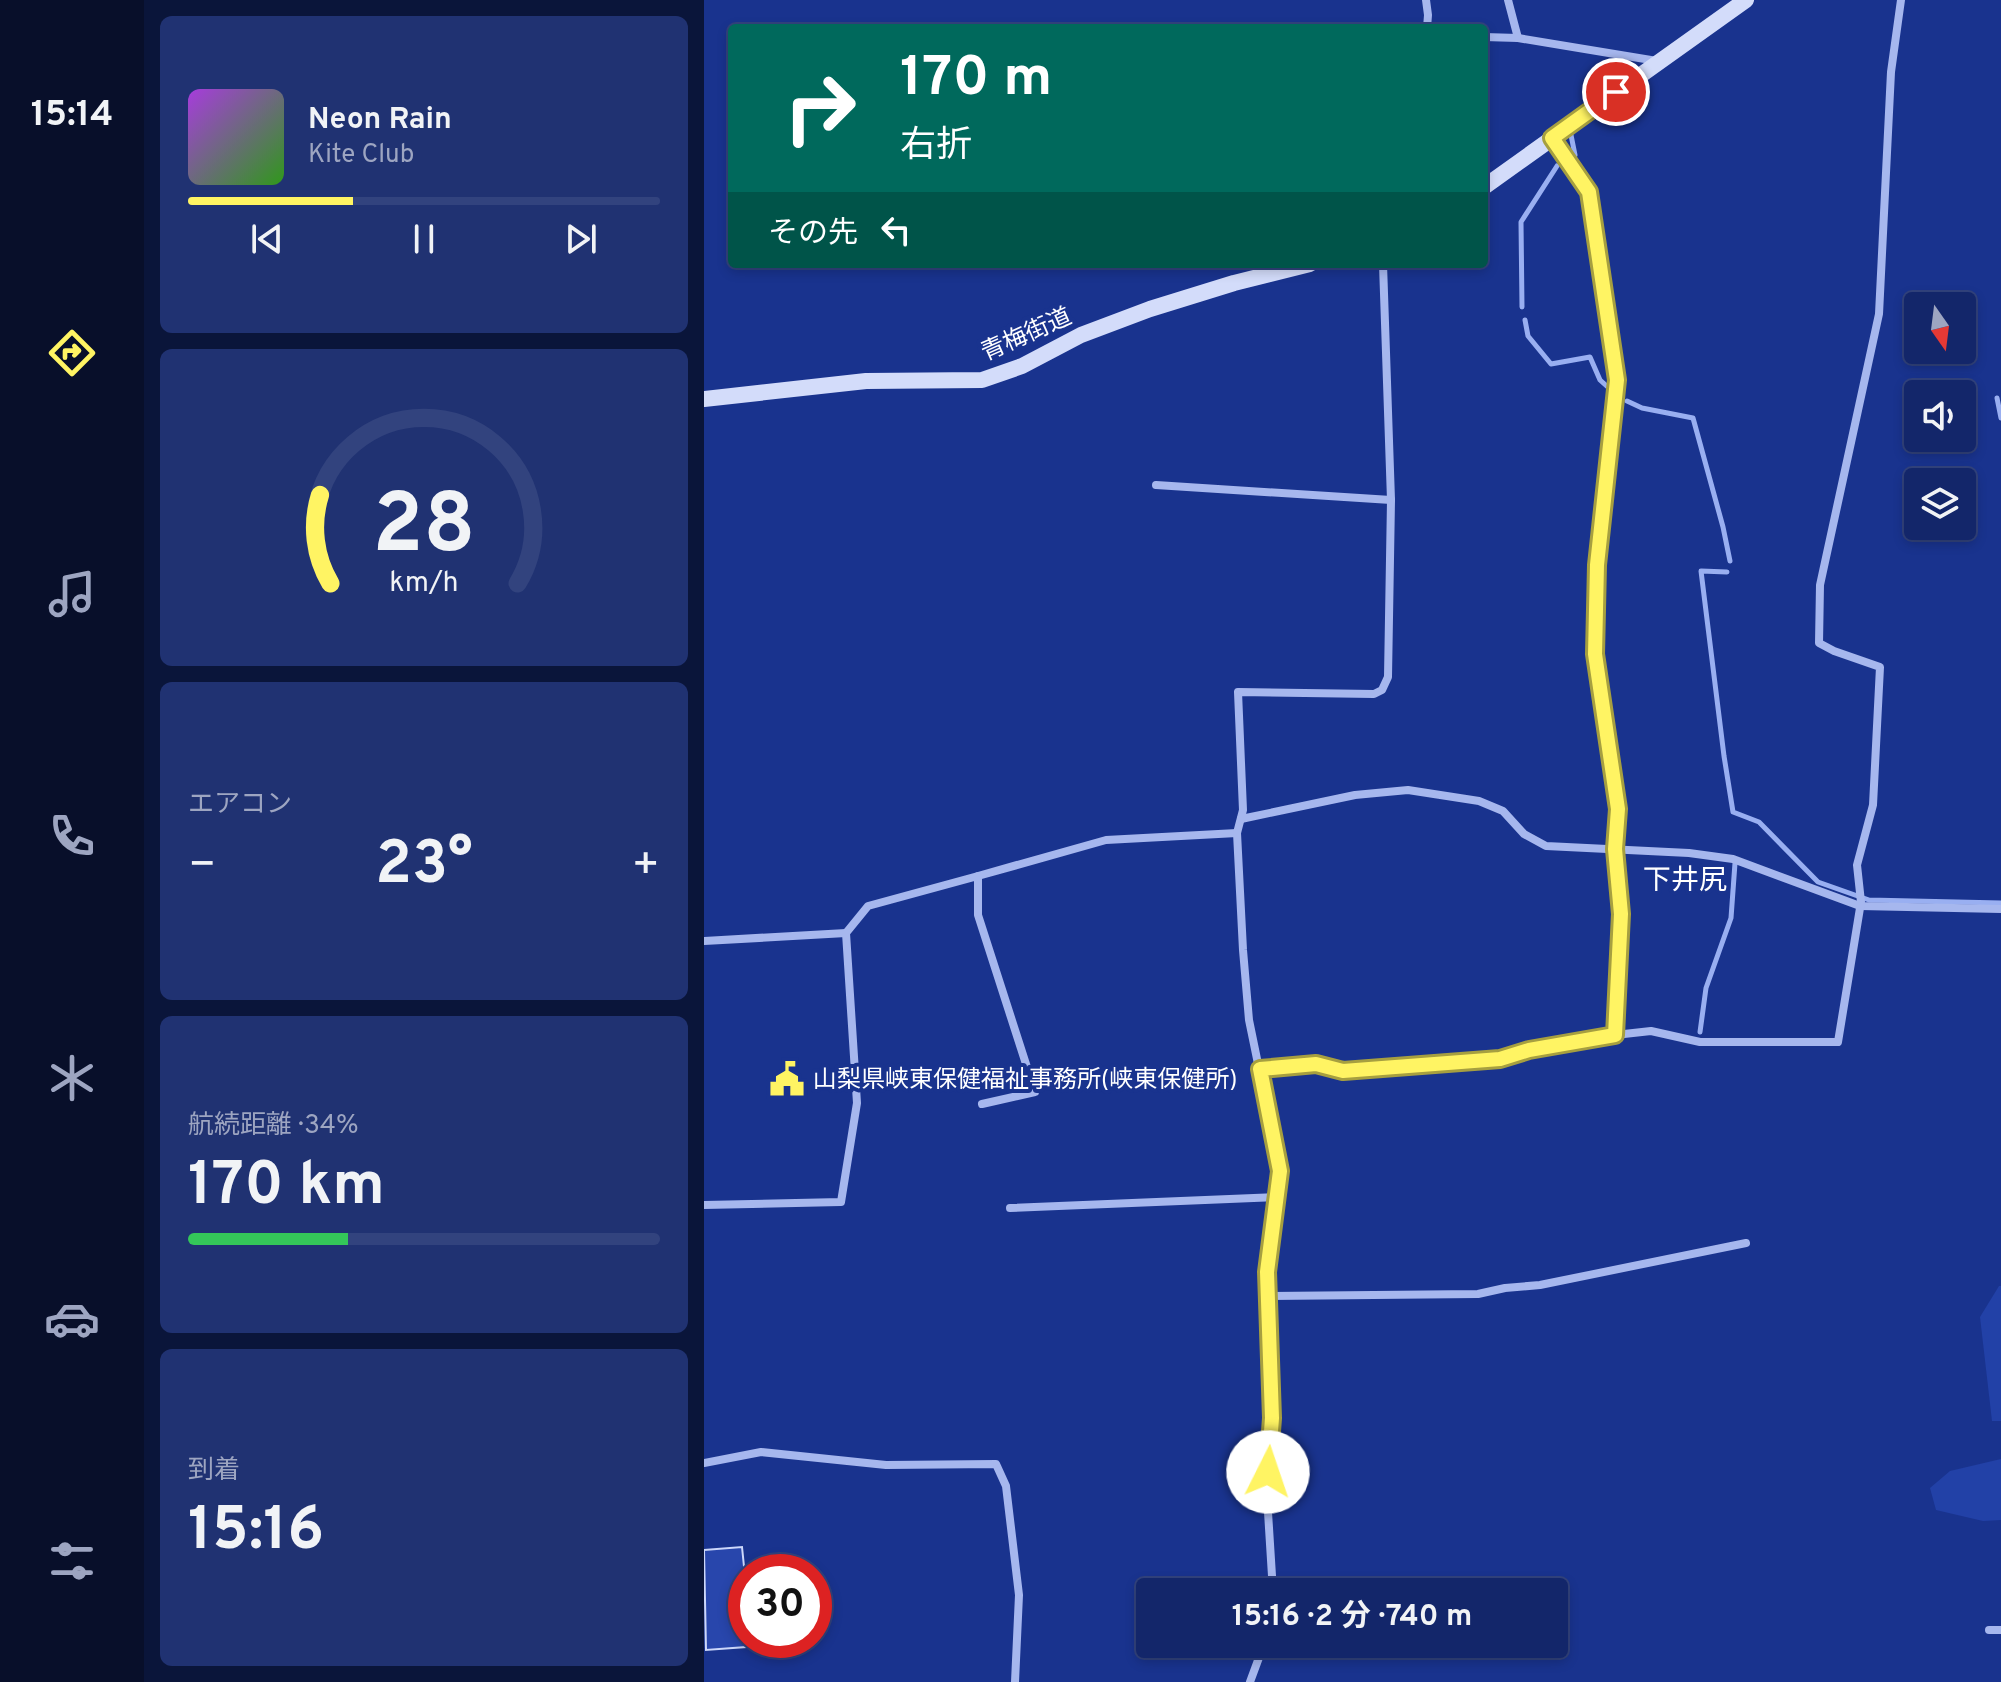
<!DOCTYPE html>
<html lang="ja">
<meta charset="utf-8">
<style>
:root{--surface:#13266a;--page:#203272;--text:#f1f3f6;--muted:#9da5c1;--line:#32437e;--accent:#fff463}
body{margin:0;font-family:Overpass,"Noto Sans JP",sans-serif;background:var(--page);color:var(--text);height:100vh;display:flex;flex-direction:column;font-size:30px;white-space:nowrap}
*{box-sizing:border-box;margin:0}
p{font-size:26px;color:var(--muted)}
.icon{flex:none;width:44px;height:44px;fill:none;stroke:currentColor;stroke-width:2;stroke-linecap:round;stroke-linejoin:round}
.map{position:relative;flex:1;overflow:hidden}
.details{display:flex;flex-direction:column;gap:16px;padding:16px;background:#0a153a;width:560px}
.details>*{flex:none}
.banner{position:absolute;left:24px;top:24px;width:760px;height:244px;border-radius:8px;box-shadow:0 4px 12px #0003,0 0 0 2px var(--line);background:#00695c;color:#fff;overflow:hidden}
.needle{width:52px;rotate:166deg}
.controls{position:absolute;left:1200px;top:292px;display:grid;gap:16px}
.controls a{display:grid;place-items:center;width:72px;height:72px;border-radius:8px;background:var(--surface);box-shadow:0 4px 12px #0003,0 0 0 2px var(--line);font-size:40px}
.speed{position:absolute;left:24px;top:1554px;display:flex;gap:16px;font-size:40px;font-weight:700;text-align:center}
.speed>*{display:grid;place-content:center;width:104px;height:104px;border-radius:50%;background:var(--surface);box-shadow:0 4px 12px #0003,0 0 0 2px var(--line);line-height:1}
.speed .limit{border:12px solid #d22;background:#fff;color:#111}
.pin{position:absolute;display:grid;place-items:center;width:68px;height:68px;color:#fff;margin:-34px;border:4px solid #fff;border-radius:50%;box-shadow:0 2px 8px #0007}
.me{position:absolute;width:88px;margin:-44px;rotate:4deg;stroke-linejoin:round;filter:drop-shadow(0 0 6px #0008)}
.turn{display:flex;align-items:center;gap:28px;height:168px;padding:0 40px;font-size:36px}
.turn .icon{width:104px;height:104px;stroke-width:2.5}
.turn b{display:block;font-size:56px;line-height:68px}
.then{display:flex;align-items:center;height:76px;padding:0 40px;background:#0003;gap:16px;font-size:30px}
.big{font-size:60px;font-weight:700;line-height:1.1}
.details .card{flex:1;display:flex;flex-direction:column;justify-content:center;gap:12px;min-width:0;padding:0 28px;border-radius:12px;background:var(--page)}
.details .dial{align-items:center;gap:0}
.dial svg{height:208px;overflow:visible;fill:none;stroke:var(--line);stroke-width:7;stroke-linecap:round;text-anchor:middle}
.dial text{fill:var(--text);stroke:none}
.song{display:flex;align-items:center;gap:24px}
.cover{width:96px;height:96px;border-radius:12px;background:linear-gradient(135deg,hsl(280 70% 55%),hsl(110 70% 35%))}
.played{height:8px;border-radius:4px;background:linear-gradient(90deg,var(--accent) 35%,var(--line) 35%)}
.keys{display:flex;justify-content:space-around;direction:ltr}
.heat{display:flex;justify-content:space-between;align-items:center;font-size:44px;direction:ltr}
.charge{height:12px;border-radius:6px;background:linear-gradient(90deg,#34c759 34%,var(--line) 0)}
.trip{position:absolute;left:432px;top:1578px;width:432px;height:80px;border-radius:8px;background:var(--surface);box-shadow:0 4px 12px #0003,0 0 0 2px var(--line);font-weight:700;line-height:80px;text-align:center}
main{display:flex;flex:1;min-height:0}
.tabs{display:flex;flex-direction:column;width:144px;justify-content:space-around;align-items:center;background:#080f2a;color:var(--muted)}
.tabs .icon{width:56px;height:56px}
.tabs .on{color:var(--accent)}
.tabs b{font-size:36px;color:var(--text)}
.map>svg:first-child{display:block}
.green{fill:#2241a7}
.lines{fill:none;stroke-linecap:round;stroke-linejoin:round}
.stream{stroke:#99aff1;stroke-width:5}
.building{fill:#2846ac;stroke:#ccd7fa;stroke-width:2}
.street{stroke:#a6b7ee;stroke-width:8}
.secondary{stroke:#d3dcfa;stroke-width:16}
.route-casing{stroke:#a69f40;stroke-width:20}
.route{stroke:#fff463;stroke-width:14}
.labels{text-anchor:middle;stroke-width:8;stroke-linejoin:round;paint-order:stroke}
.street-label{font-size:24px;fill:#fff;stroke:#19338e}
.poi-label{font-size:24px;fill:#fff;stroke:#19338e;text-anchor:start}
.quarter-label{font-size:28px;fill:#fff;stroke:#19338e}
</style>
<main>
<nav class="tabs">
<b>15:14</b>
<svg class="icon on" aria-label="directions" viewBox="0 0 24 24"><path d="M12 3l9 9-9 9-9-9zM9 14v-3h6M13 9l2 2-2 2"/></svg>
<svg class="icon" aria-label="music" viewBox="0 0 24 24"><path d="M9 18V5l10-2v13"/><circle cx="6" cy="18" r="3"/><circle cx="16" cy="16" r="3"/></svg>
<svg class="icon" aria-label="phone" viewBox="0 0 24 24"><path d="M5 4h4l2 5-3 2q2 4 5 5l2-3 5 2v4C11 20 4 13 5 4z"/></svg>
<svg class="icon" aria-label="climate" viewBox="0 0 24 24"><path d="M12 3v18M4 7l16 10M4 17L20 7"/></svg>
<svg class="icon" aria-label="car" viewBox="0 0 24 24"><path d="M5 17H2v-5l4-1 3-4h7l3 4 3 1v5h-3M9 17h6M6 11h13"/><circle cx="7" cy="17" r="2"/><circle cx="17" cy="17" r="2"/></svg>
<svg class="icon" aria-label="filters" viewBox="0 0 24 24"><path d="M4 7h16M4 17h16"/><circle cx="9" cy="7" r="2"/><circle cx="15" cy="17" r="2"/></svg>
</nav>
<section class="details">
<div class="card">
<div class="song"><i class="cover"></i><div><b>Neon Rain</b><p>Kite Club</p></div></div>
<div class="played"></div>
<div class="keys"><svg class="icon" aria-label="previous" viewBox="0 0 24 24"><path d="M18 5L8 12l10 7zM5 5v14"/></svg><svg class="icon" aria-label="pause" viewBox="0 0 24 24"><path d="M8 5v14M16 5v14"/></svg><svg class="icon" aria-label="next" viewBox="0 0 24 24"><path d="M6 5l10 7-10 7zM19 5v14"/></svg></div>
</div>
<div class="card dial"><svg viewBox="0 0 100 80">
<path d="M14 69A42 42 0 1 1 86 69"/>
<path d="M14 69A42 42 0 0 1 10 35" stroke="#fff463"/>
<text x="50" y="56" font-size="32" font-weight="700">28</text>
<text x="50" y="72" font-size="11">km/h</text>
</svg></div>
<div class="card"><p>エアコン</p>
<div class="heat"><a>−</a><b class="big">23°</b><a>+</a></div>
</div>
<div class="card"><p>航続距離 · 34%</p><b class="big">170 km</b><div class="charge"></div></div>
<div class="card"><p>到着</p><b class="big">15:16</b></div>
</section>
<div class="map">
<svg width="1297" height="1682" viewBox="0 0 1297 1682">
<rect width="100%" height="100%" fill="#19338e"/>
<!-- green -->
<g class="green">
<polygon points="1295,1286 1297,1286 1297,1421 1288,1421 1276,1317"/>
<polygon points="1297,1459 1297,1520 1279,1521 1232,1510 1226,1488 1246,1471"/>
</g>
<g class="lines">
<!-- stream -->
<g class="stream">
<polyline points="867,135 871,155"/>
<polyline points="818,307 817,222 853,166"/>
<polyline points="821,320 824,336 847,364 886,357 896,380 906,389"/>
<polyline points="1293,398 1297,418"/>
<polyline points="923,401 938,408 989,418 1019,527 1026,561"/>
<polyline points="1023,572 997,571 1020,756 1029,812 1055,822 1114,882 1165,900 1297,903"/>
<polyline points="996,1032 1002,988 1027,918 1031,863"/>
</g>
</g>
<!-- building -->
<polygon class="building" points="38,1547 42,1586 42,1647 2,1650 0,1550"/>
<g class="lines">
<!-- street -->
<g class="street">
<polyline points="722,0 724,15 723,28"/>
<polyline points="804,0 814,38"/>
<polyline points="780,37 814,38 953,61"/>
<polyline points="848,139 885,192 913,380 893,565 891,654 914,809 911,849 917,914 911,1035"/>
<polyline points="452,485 687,500"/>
<polyline points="537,819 651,795 704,790 775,801 799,811 820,834 842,846 985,853 1029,859 1156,906 1297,909"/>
<polyline points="274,876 402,840 533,833"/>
<polyline points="0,941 142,933"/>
<polyline points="556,1069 612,1064 639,1071 796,1059 825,1050 911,1035 947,1031 996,1042 1134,1042 1157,902 1153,865 1169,805 1176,667 1130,651 1115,643 1116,585 1175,314 1187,72 1197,0"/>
<polyline points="0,1205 137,1202 153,1103 142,933 164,906 274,876 274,915 331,1092 278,1104"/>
<polyline points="306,1208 573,1197"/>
<polyline points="565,1296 774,1294 801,1288 836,1285 1042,1243"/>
<polyline points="0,1463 57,1452 182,1465 292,1464 302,1486 315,1595 311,1682"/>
<polyline points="569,1592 563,1496 568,1418 563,1272 576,1171 545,1020 539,950 533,833 539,810 534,692 670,694 678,690 684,677 687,500 679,264"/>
<polyline points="1285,1630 1297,1630"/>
<polyline points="546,1682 560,1644"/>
</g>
<!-- secondary -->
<g class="secondary">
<polyline points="780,187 1042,0"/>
<polyline points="0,399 162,381 278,380 318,366 377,335 446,309 530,283 606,264"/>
</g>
</g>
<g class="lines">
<!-- route casing -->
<g class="route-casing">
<polyline id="route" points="564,1472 568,1418 563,1272 576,1171 556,1069 612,1064 639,1071 796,1059 825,1050 911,1035 917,914 911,849 914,809 891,654 893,565 913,380 885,192 848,138 912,92"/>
</g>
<!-- route -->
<use href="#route" class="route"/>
</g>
<!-- icons -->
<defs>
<g id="civic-bare" transform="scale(2.76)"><path d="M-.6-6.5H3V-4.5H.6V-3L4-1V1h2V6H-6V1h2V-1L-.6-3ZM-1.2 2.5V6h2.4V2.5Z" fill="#fff463" stroke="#19338e" stroke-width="2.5" paint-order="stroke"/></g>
</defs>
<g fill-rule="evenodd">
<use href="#civic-bare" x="83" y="1079"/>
</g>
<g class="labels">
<!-- street labels -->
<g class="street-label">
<text transform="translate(322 334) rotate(-24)" y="8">青梅街道</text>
</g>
<!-- poi labels -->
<g class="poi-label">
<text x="109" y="1087">山梨県峡東保健福祉事務所(峡東保健所)</text>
</g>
<!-- quarter labels -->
<g class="quarter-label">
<text x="981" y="889">下井尻</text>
</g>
</g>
</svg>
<div class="controls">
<a><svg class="needle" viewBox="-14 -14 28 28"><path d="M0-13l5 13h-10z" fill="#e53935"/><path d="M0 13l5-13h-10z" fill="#9da5c1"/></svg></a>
<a><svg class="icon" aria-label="sound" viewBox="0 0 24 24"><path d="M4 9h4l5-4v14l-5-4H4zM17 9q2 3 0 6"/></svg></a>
<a><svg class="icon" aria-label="layers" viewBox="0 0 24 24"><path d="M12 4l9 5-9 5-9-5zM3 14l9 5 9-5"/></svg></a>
</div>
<div class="speed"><div class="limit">30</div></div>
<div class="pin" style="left:912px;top:92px;background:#d93025"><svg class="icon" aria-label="arrive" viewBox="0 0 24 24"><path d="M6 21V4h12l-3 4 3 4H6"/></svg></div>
<svg class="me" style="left:564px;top:1472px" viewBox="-20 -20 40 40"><circle r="19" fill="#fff"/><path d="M0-13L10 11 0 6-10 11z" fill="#fff463"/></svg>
<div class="trip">15:16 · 2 分 · 740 m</div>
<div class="banner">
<div class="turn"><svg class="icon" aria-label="right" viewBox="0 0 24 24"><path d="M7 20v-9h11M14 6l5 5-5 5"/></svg><div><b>170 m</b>右折</div></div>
<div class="then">その先<svg class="icon" aria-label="left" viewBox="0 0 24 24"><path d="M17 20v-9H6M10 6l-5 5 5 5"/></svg></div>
</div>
</div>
</main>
